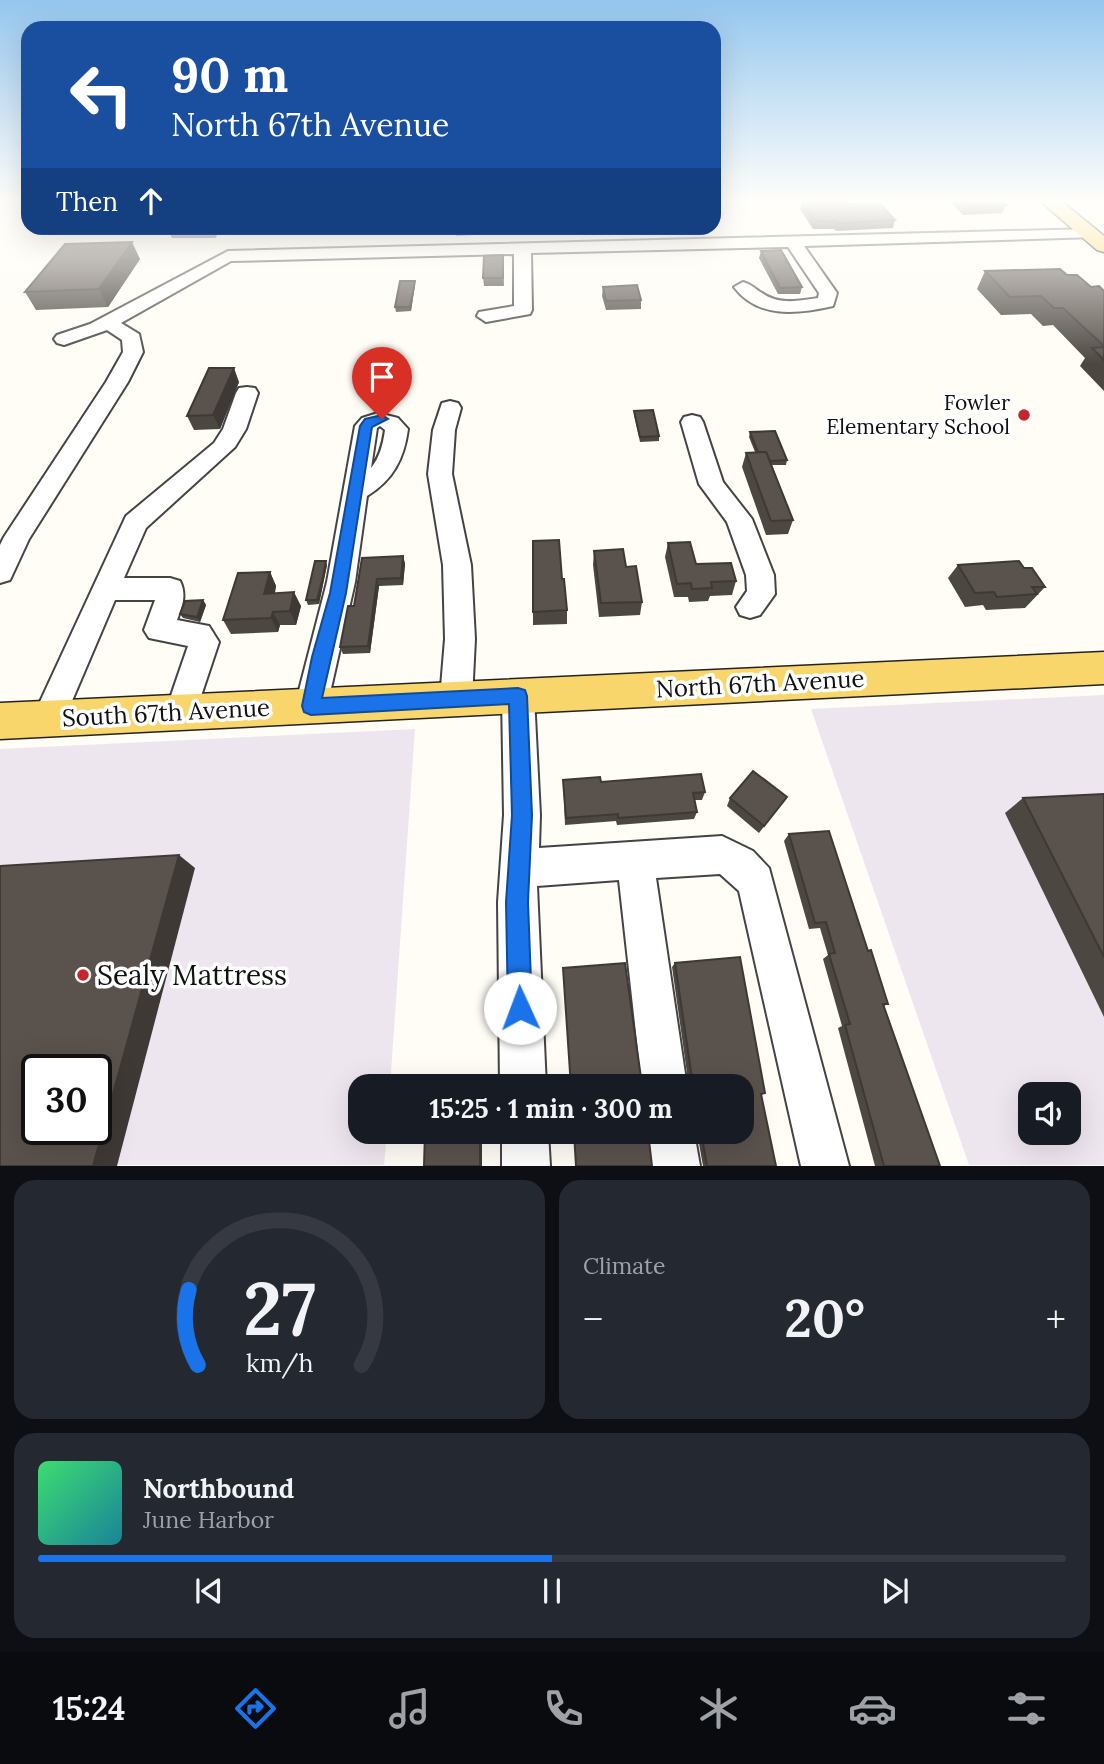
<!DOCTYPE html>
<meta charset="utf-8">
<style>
:root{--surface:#171b24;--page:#242831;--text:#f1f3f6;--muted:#9ea1a6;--line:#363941;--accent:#1a73e8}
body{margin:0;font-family:Lora,serif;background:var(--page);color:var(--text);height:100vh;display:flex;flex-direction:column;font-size:26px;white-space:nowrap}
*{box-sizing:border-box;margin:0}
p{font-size:23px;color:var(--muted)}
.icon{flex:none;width:38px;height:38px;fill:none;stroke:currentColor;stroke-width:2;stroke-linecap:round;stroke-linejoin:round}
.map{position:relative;height:1166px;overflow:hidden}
.details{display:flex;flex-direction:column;gap:14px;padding:14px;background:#0d0f14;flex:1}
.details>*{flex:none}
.hud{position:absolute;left:21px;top:21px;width:700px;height:214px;border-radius:21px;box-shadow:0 7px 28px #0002;background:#1a4fa0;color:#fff;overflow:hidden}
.tools{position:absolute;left:1018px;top:1082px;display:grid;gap:14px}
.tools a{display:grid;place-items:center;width:63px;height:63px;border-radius:14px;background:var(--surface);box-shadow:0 7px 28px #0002;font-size:35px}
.speed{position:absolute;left:21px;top:1054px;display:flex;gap:14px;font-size:35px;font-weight:700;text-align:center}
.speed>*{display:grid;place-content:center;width:91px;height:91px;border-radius:50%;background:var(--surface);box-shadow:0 7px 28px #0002;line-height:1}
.speed .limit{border:4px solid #111;border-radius:10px;background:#fff;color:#111}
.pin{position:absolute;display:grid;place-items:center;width:60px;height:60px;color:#fff;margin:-72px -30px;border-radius:50% 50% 50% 0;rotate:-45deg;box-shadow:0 0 7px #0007}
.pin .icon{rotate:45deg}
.me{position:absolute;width:77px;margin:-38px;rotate:358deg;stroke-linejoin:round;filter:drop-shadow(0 0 5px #0008)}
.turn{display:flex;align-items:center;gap:24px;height:147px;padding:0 35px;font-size:32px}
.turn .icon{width:91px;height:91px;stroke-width:2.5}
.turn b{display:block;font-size:49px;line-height:60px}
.then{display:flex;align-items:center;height:66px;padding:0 35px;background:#0003;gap:14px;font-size:26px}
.big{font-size:52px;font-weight:700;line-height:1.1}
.details .card{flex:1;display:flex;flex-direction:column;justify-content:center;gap:10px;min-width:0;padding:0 24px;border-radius:21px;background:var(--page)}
.details .dial{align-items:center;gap:0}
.dial svg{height:182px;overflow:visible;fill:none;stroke:var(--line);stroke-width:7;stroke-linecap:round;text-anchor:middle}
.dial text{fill:var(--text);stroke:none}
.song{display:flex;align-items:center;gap:21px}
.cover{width:84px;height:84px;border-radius:10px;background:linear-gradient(135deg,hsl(140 70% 55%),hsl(190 70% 35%))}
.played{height:7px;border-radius:4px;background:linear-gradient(90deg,var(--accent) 50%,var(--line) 50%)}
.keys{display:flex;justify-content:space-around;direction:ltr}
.heat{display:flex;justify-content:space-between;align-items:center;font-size:38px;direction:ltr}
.details .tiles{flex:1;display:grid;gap:14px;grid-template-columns:1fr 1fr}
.card:last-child{grid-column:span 2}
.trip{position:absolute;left:348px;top:1074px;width:406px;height:70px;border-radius:21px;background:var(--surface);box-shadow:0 7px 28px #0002;font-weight:700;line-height:70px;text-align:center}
.menu{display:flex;height:112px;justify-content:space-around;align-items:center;background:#090b0e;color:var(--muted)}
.menu .icon{width:49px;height:49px}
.menu .selected{color:var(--accent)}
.menu b{font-size:32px;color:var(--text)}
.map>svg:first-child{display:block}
.industrial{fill:#eee6ef;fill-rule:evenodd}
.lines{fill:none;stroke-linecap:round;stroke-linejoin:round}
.minor-casing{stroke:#444;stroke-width:4}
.major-casing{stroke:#222;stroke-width:3}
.minor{fill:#fff;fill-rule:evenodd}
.major{fill:#f9d66b;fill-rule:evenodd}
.wall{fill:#4d4742}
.shaded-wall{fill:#3f3936}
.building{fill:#5a524d;stroke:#3f3936;stroke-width:2;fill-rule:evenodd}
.route{fill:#1a73e8;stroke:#114b97;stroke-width:2}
.poi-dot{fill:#c4262e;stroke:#fff;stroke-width:2.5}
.labels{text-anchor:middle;stroke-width:7;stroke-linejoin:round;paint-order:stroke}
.far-poi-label{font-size:21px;fill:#111;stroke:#fff;text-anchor:end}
.street-label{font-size:24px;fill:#111;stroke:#fff}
.near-poi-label{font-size:28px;fill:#111;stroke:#fff;text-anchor:start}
</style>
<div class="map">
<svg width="1104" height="1166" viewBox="0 0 1104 1166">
<rect width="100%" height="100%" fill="#fffdf5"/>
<!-- industrial -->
<g class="industrial">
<path d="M 1104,695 L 1104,1165 L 969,1165 L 811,709 ZM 1031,1094 L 1069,1094 L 1069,1132 L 1031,1132 Z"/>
<path d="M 415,729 L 390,1087 L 360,1087 L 360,1132 L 387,1132 L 384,1165 L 0,1165 L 0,749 ZM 37,1069 L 96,1069 L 96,1129 L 37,1129 Z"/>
</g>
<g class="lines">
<!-- minor casing -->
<g class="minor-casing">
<g id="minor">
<path d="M 1090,229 L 1096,231 L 1098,234 L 1096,237 L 804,246 L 837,293 L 833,306 C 798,314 758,319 734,287 L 743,282 C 751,284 755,289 762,293 C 779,305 798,301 818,298 L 819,293 L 788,247 L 531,253 L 532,310 L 530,314 L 486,322 L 477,316 L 479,312 L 514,306 L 514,254 L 231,261 L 121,323 L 139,334 L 143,352 L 128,382 L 29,539 L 10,580 L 0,583 L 0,545 L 4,537 L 106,382 L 123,352 L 122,340 L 107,330 L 64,345 L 57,343 L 54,339 L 57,335 L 90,324 L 228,251 Z"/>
<path d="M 247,387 L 255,388 L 258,393 L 246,429 L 235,447 L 146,528 L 124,578 L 170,578 L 180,581 C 187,595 182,607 177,620 L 209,626 L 219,642 L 192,723 L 181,727 L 170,723 L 165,713 L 188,646 L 149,638 L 144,630 L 155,600 L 115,600 L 60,729 L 48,734 L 36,729 L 32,719 L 126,516 L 214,443 L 223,429 L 236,393 L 239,388 Z"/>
<polygon points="450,401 458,403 461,408 455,430 452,474 471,565 475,639 472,699 467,709 456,713 445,709 440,699 445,639 443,565 428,474 433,430 442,403"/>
<path d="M 378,413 L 398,418 L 408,429 C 404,459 393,480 367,496 L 355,582 L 327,706 L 322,716 L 311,720 L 300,716 L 295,706 L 327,582 L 355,426 L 362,418 ZM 380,426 L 385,430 C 383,444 380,457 371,468 L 377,428 Z"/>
<polygon points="692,415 700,417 703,422 723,482 752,519 774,575 775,594 760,615 750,618 740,615 736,607 747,591 746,575 727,522 699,484 681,422 684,417"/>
<polygon points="518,682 529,686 534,696 540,815 539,848 722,836 753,851 769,868 849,1166 801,1166 739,891 720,874 656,878 687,1087 642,1087 619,880 537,886 546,1087 500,1087 498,902 504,815 502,696 507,686"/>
<polygon points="502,1132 548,1132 550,1166 502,1166"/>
<polygon points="648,1132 694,1132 700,1166 652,1166"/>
</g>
</g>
<!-- major casing -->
<g class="major-casing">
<g id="major">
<polygon points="1039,200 1060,200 1104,236 1104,252 1097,250"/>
<polygon points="1104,652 1104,684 0,739 0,703"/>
</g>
</g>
<!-- minor -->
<use href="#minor" class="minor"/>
<!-- major -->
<use href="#major" class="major"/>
</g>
<!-- wall -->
<g class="wall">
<polygon points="949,200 1001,200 1006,205 1002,213 963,215"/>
<polygon points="802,201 849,204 895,220 893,228 836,231 834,229 813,229 800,209"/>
<polygon points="167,228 222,228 215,238 172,238"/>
<polygon points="308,228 399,228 309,230"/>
<polygon points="455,228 474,228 474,235 456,236"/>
<polygon points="761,251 802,287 800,294 778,294 759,258"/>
<polygon points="503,255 504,286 484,286 483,278"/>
<polygon points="140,259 108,307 36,310 25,292"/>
<polygon points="985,271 1067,275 1091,287 1104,291 1104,391 1080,366 1085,358 1053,325 1043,326 1031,314 1001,315 977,289"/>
<polygon points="415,281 415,285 411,311 396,312 395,307"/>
<polygon points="603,287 641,300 641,309 606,310 602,296"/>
<polygon points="239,382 220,429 194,430 187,416"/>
<polygon points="634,411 659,436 659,441 640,442 634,415"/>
<polygon points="750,432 787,460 786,465 772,465 793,520 788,534 766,535 742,467 746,453 755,452 749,437"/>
<polygon points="668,543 696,564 736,581 732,595 710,596 708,601 689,602 688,597 674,597 665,557"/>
<polygon points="594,551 626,567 642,602 640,615 599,617 593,565"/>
<polygon points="403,556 405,564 403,585 379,586 370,653 343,654 340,647 354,606 362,558"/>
<polygon points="327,565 319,604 308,605 306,600"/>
<polygon points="958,565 1024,568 1045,587 1025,608 986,610 983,605 965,607 948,578"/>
<polygon points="270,572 276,586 275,593 301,606 296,625 280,625 278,632 231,634 223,620"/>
<polygon points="562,579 567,610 567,624 533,625 533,612"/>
<polygon points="203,600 206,605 200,622 183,618 180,614"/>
<polygon points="563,780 601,782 705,792 702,800 695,800 697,812 694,819 617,825 616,821 565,825"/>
<polygon points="1104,794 1104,1017 1005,813 1023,798"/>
<polygon points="787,797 759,833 727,806 730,798"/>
<polygon points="789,834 868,951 888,1004 884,1006 940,1166 875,1166 838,1028 842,1026 823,959 828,955 820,928 809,929 784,841"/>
<polygon points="675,963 765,1093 761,1095 776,1166 703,1166 697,1132 742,1132 742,1087 689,1087 672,967"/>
</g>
<!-- shaded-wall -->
<g class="shaded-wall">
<polygon points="211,228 222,228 215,238"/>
<polygon points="132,242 140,259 108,307 99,289"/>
<polygon points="415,281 415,285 411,311 410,307"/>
<polygon points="234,368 239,382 220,429 213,415"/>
<polygon points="403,556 405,564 403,585 401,578"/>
<polygon points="326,561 327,565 319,604 317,600"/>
<polygon points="270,572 276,586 271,607 264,594"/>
<polygon points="377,579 379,586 370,653 368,646"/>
<polygon points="294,592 301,606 296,625 290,611"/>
<polygon points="203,600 206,605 200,622 197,617"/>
<polygon points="273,612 280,625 278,632 271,618"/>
<polygon points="179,855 195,868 117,1166 93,1166"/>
<rect x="480" y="1132" width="2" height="34"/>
</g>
<!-- building -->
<g class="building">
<polygon points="846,200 849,204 880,203 895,220 838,223 836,221 816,221 802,201"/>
<polygon points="961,200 1001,200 1006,205 967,206"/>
<polygon points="132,242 99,289 25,292 65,244"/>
<polygon points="781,250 802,287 780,288 761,251"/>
<polygon points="503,255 503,278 483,278 484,256"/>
<polygon points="1060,269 1067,275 1077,275 1091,287 1099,286 1104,291 1104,346 1063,308 1054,308 1041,296 1010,297 985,271"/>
<polygon points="400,281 415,281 410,307 395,307"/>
<polygon points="637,285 641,300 606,301 603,287"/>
<polygon points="1104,347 1104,360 1092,348"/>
<polygon points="209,368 234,368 213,415 187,416"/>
<polygon points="653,410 659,436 640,437 634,411"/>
<polygon points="775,431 787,460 770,461 766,452 758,452 750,432"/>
<polygon points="766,452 793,520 771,521 746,453"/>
<polygon points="559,540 562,579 564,579 567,610 533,612 533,541"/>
<polygon points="690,542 696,564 731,563 736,581 711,582 712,588 692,589 691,583 677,584 668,543"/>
<polygon points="623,549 626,567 636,566 642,602 601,603 594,551"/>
<polygon points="403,556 401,578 377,579 368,646 340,647 348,606 354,606 362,558"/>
<polygon points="315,561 326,561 323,577 317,600 306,600"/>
<polygon points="1019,561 1024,568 1032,568 1045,587 1032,587 1037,594 997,597 994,592 975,593 958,565"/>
<polygon points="270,572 264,594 294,592 290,611 273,612 271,618 223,620 238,573"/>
<polygon points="203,600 197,617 180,614 185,601"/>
<polygon points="753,771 787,797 764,826 730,798"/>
<polygon points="701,774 705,792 693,793 697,812 618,818 618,814 566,818 563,780 600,777 601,782"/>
<polygon points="1104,794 1104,957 1023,798"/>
<polygon points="829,831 868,951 871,950 888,1004 883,1004 940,1166 884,1166 845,1025 850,1024 829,954 835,953 826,922 815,923 789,834"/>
<path d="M 179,855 L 93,1166 L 0,1166 L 0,866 ZM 37,1069 L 96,1069 L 96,1129 L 37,1129 Z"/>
<polygon points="740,957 765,1093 761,1094 776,1166 707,1166 701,1132 742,1132 742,1087 691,1087 693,1085 675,963"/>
<polygon points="625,963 642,1085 647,1087 571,1087 563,968"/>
<polygon points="425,1132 480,1132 480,1166 424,1166"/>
<polygon points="574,1132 648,1132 652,1166 576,1166"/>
</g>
<!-- sky -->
<linearGradient id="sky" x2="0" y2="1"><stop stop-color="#95c6ee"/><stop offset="0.55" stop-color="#fffefa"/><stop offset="1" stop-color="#fffefa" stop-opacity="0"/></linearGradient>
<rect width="1104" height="364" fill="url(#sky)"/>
<!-- route -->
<polygon class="route" points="382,415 388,419 372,427 346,593 322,698 518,688 525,690 527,696 532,815 528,902 532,1008 529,1016 520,1020 512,1016 508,1008 506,902 512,815 509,704 311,715 304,712 302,706 312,657 330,593 360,426 365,419"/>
<!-- markers -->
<g class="poi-dot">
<circle cx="1024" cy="415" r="7"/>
<circle cx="83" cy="975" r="7"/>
</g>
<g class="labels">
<!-- far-poi labels -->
<g class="far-poi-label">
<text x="1010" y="410">Fowler<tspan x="1010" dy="24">Elementary School</tspan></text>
</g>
<!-- street labels -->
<g class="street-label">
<text transform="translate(760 684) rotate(-3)" y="8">North 67th Avenue</text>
<text transform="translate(166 713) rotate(-3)" y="8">South 67th Avenue</text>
</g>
<!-- near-poi labels -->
<g class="near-poi-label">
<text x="97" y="985">Sealy Mattress</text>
</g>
</g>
</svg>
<div class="tools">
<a><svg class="icon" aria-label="sound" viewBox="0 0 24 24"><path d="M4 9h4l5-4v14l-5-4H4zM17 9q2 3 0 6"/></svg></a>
</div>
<div class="speed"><div class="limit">30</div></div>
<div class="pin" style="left:382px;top:419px;background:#d93025"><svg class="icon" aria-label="arrive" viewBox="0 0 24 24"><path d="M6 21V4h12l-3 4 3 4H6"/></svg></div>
<svg class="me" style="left:520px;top:1008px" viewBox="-20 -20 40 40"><circle r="19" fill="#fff"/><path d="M0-13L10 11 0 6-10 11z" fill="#1a73e8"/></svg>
<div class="trip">15:25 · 1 min · 300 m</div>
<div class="hud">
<div class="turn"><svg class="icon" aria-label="left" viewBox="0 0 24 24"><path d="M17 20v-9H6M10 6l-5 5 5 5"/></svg><div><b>90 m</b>North 67th Avenue</div></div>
<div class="then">Then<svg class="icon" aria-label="ahead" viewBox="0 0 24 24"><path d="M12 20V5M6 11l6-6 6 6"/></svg></div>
</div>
</div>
<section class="details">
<div class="tiles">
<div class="card dial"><svg viewBox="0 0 100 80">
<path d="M14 69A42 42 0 1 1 86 69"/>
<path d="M14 69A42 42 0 0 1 10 36" stroke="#1a73e8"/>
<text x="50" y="56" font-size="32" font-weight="700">27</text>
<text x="50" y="72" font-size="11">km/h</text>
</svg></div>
<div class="card"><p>Climate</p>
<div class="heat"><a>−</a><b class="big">20°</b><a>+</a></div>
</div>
<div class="card">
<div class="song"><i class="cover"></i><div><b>Northbound</b><p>June Harbor</p></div></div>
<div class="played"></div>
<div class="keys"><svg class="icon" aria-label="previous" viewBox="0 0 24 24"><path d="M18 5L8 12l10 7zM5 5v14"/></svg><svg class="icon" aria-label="pause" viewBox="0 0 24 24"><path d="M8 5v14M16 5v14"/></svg><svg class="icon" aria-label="next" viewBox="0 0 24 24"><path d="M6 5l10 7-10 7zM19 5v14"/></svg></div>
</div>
</div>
</section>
<nav class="menu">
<b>15:24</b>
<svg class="icon selected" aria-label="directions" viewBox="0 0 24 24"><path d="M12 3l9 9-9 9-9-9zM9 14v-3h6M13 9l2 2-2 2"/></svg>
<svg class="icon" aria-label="music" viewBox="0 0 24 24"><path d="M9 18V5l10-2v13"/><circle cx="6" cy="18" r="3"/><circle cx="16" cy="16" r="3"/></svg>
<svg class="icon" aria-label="phone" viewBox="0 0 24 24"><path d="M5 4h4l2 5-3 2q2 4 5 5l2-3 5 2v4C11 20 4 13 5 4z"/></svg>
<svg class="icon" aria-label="climate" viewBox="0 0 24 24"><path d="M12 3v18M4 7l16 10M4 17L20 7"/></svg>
<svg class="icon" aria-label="car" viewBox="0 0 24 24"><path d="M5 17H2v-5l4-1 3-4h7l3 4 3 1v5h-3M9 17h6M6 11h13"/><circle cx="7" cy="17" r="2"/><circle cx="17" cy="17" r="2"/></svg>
<svg class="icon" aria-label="filters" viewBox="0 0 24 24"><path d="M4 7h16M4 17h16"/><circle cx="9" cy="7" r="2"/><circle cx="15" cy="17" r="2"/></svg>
</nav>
